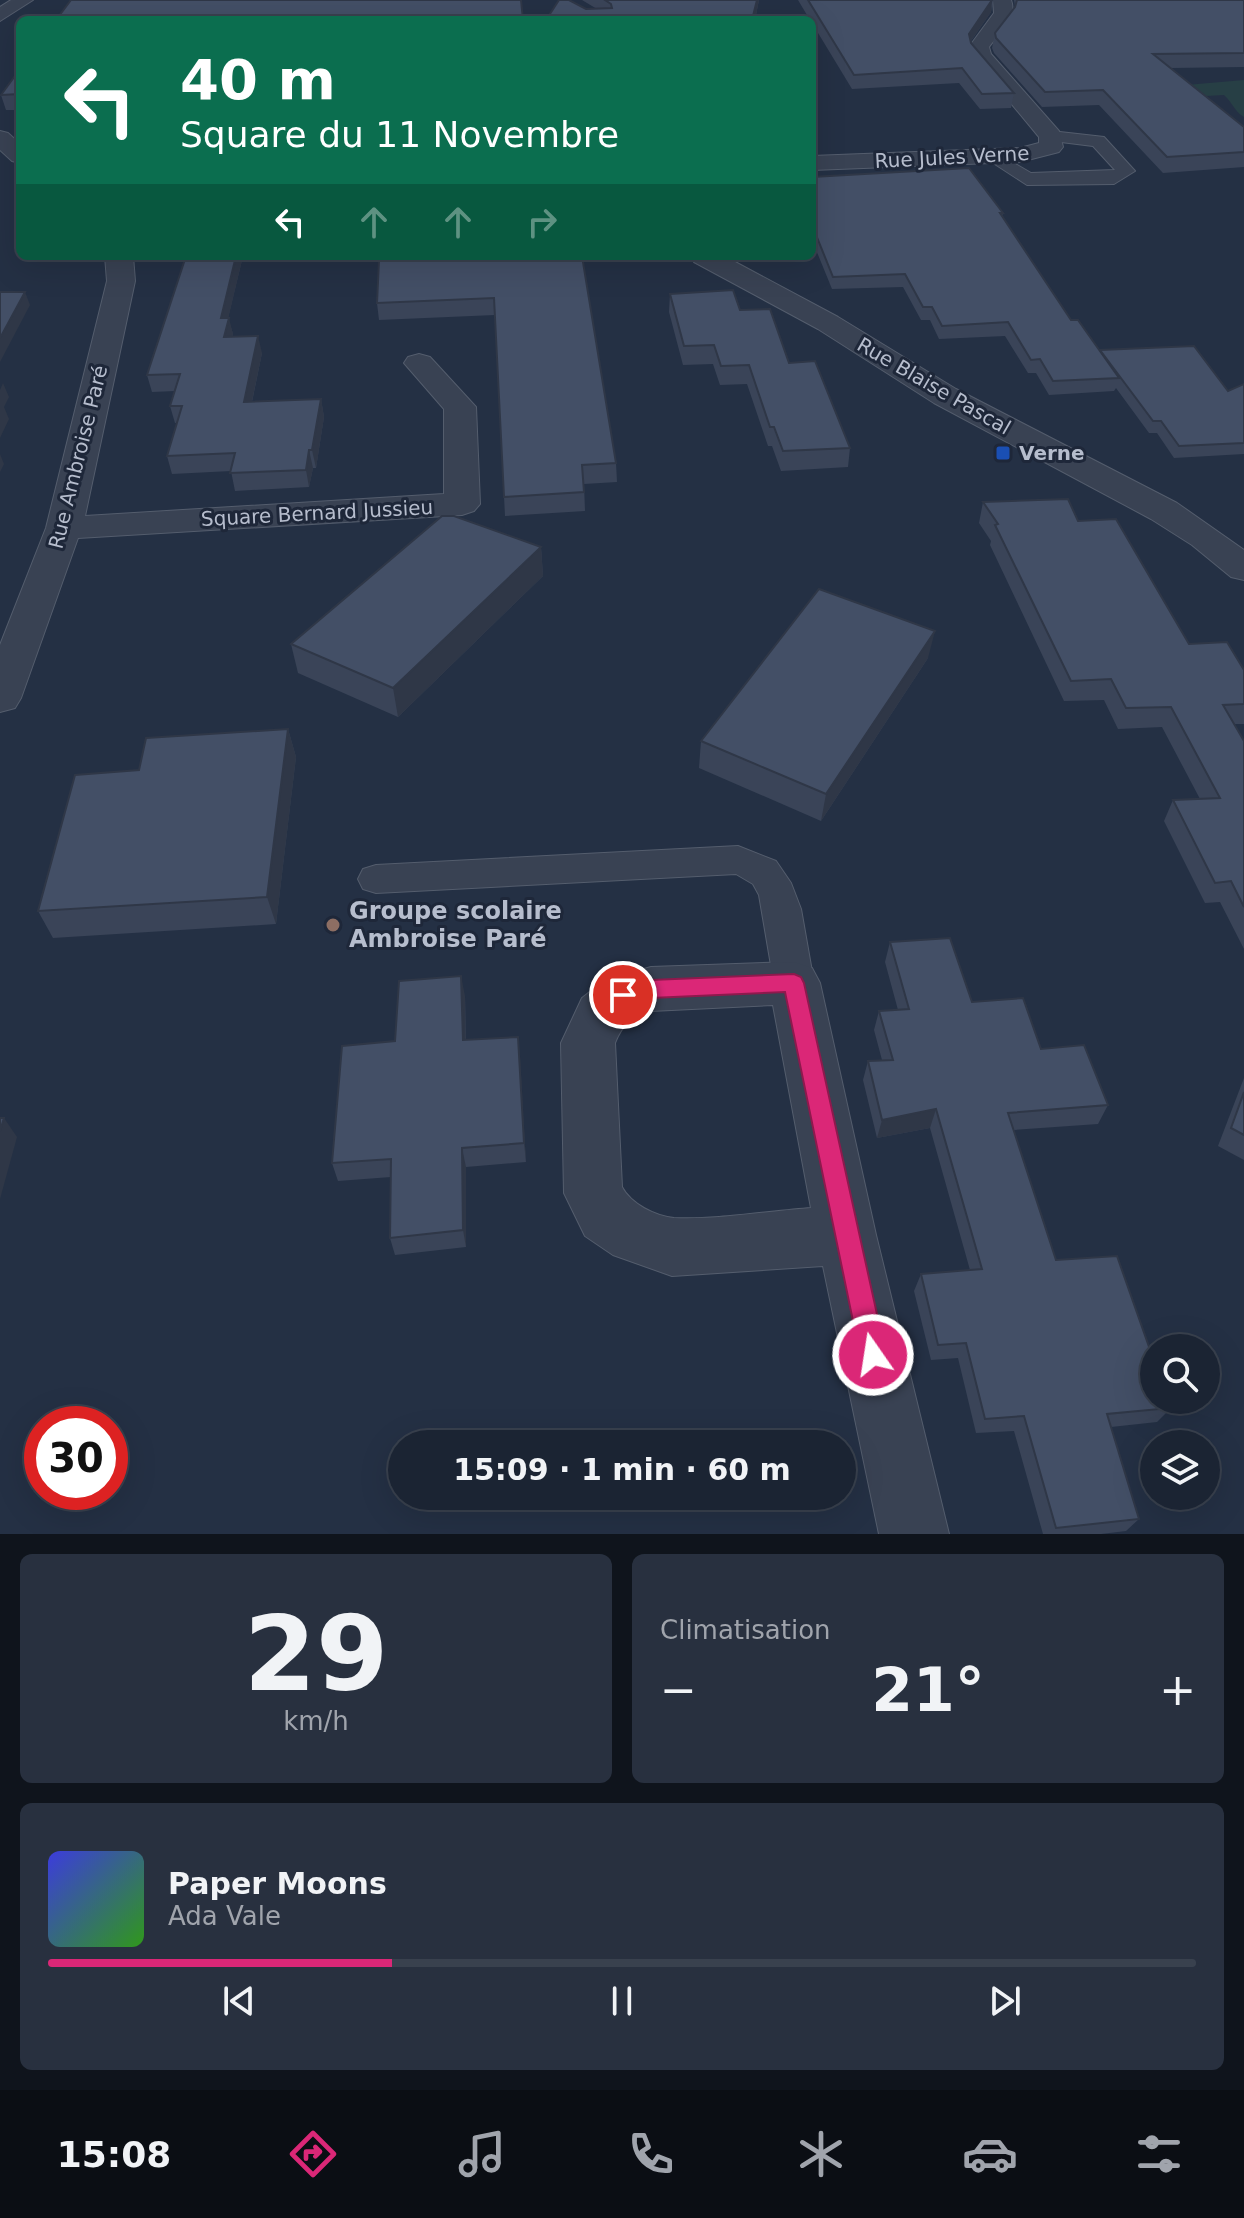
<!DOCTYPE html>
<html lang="fr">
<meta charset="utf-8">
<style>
:root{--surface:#1b2433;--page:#28303f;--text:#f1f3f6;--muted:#a0a4ac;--line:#39414e;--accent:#db2777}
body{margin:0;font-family:"DejaVu Sans",sans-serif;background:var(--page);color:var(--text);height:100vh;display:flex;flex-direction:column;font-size:30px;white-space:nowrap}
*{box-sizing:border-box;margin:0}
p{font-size:26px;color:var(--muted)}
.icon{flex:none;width:44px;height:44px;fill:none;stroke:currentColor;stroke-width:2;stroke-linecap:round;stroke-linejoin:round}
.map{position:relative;height:1534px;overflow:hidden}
.side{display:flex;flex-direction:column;gap:20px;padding:20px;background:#0f141c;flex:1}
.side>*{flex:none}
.guide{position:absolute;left:16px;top:16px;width:800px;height:244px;border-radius:12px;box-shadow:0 8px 32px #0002,0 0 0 2px var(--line);background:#0b6e4f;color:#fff;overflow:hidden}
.buttons{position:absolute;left:1140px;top:1334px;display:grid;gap:16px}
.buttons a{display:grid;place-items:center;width:80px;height:80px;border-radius:50%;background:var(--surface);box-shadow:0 8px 32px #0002,0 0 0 2px var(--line);font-size:40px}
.speed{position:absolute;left:24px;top:1406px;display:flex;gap:16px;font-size:40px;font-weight:700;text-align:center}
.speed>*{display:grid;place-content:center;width:104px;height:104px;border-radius:50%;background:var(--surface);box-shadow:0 8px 32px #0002,0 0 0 2px var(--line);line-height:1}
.speed .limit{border:12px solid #d22;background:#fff;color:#111}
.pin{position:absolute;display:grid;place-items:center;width:68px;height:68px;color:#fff;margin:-34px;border:4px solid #fff;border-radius:50%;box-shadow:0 2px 8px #0007}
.me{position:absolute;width:88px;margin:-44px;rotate:347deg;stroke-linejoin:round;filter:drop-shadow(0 0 6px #0008)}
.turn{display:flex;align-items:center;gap:28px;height:168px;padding:0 32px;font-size:36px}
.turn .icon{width:104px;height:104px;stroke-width:2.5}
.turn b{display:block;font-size:56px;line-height:68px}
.lanes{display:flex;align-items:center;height:76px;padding:0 32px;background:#0003;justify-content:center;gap:40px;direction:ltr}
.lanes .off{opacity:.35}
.big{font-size:60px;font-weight:700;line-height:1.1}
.side .widget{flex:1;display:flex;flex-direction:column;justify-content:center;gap:12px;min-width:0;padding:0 28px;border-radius:12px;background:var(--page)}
.side .dial{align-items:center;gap:0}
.dial b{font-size:104px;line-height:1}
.song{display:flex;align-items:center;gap:24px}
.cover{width:96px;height:96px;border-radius:12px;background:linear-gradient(135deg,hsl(240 70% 55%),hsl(110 70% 35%))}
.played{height:8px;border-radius:4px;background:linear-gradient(90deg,var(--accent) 30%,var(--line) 30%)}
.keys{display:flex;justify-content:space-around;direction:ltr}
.heat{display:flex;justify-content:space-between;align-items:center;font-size:44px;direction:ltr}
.side .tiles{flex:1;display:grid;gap:20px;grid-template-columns:1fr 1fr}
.widget:last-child{grid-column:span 2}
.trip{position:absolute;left:388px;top:1430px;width:468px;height:80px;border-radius:40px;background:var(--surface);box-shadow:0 8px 32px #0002,0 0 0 2px var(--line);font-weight:700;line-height:80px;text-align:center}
.tabs{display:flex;height:128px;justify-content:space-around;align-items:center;background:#0b0e14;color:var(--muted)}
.tabs .icon{width:56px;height:56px}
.tabs .active{color:var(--accent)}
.tabs b{font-size:36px;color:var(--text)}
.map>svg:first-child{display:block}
.green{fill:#273f45}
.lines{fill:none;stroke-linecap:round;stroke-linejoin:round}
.lane-casing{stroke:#545d6d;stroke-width:2}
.street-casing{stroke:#545d6d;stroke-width:2}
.lane{fill:#394253;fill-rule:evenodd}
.street{fill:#394253;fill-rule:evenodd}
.wall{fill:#3a4458}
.shaded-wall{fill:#2f3747}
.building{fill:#434f66;stroke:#2f3747;stroke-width:2}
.route{fill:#db2777;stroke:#8e194d;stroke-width:2}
.transit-dot{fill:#1a4fb4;stroke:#1e2739;stroke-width:3}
.education-dot{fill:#8d6e63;stroke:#1e2739;stroke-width:3}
.labels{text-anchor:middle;stroke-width:6;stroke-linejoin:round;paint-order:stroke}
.far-street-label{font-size:20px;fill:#b6bdcd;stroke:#1e2739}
.far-poi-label{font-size:20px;font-weight:bold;fill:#b6bdcd;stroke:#1e2739;text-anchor:start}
.poi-label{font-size:24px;font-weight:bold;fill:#b6bdcd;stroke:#1e2739;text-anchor:start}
</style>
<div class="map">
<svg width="1244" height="1534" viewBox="0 0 1244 1534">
<rect width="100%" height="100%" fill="#243044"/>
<!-- green -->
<path class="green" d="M 1244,80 L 1244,117 C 1234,111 1233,103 1224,95 L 1206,96 L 1186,85 Z"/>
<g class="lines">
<!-- lane casing -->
<g class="lane-casing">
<g id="lane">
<polygon points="1051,131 1104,137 1135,171 1114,184 1027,185 984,157 993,151 1031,173 1115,170 1093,146 1045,140 1042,136 1045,132"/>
<polygon points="738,846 776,861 791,883 801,909 814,983 808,995 794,1000 780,995 774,983 759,895 753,884 736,874 376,893 363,889 358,879 363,869 376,865"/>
</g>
</g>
<!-- street casing -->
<g class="street-casing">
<g id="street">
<polygon points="11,0 33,0 0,21 0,7"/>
<path d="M 993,0 L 1011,0 C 1018,19 999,33 989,47 L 991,54 L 1059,131 L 1063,147 L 1059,152 L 1020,162 L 812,170 L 812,156 L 1020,148 L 1039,143 L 1039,137 L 971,55 L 969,47 L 994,13 Z"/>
<polygon points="0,131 8,133 20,144 20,163 12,161 0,150"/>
<polygon points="105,256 133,256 135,281 85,516 444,494 444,409 404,363 408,357 419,354 430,357 476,407 480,504 474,511 462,515 78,538 21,698 15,708 0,712 0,645 46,528 107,281"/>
<polygon points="690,256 724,256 838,317 956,389 1177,503 1244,550 1244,580 1231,577 1192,545 1151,519 934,403 818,329 694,262"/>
<path d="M 794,962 L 812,968 L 820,983 L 876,1235 L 949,1534 L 879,1534 L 823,1266 L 672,1276 L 613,1255 L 585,1236 L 564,1193 L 561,1043 L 582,998 L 605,980 L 651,967 ZM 773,1005 L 811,1208 C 769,1211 716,1220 674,1218 C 655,1216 631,1204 622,1187 L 615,1043 C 622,1025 632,1015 651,1011 Z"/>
</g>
</g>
<!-- lane -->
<use href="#lane" class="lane"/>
<!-- street -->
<use href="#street" class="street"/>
</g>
<!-- wall -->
<g class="wall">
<polygon points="582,0 759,0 755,20 586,9 597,9"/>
<polygon points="798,0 993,0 991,12 971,41 1014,93 1011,108 980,109 959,83 852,89 812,23 812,20 810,20"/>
<polygon points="1014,0 1244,0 1244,67 1171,68 1244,127 1244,167 1163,173 1099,105 1042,107 994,53 992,48 995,33 1015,6"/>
<polygon points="20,69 20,110 6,110 1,95"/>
<polygon points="812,177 1003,213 1002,216 1071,320 1100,351 1228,391 1244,384 1244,454 1174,458 1157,433 1149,433 1116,388 1114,391 1049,395 1036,373 1028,373 1005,336 939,339 930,320 921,320 903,287 832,289 812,240"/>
<polygon points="186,256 243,256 228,318 233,334 232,337 262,353 252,402 321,399 324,417 316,468 313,468 309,487 235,491 231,471 172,474 167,456 177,423 175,423 170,406 175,391 152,392 147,375"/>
<polygon points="582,256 616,463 617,482 584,484 585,511 505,516 495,315 379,320 377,303 410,260"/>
<polygon points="670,294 740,310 789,363 850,448 848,467 781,471 772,446 768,446 747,384 720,385 713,364 683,365 669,312"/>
<polygon points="983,502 1078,521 1189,644 1244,670 1244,724 1234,724 1244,741 1244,949 1220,902 1205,903 1164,821 1173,800 1200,799 1162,727 1118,729 1104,700 1064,701 990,545 991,541 979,523"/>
<polygon points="541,547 543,576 398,717 298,673 291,644"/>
<polygon points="928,658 821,821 699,768 701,741"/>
<polygon points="288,729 296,757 276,924 53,938 38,911"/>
<polygon points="890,942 972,1002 1041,1049 1108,1105 1098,1124 1014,1130 1056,1260 1171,1408 1157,1422 1111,1427 1139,1519 1126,1531 1101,1534 1043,1534 1014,1431 976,1433 958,1358 931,1360 914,1291 921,1274 970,1270 930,1128 877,1138 863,1080 868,1061 882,1060 874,1030 879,1011 898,1010 885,962"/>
<polygon points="465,996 466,1040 518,1037 526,1162 466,1167 466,1247 395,1255 390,1238 391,1177 338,1181 332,1163 395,1041"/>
<polygon points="1244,1078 1244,1160 1218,1146"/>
</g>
<!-- shaded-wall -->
<g class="shaded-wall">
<polygon points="757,0 759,0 755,20 752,20"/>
<polygon points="992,0 991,12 966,48 969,34"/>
<polygon points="236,256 243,256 225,332 229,318 233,334 228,354 221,318"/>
<polygon points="25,292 30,305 0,362 0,338"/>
<polygon points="258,336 262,353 248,420 244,402"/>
<polygon points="3,383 9,397 4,407 9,419 0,438 0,390"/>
<polygon points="321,399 324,417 316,468 312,450"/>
<polygon points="309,450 313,468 309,487 306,470"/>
<polygon points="0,454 4,464 0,472"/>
<polygon points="541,547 543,576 398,717 393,688"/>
<polygon points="935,631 928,658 821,821 826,794"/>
<polygon points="288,729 296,757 276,924 267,897"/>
<polygon points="461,976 465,996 466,1059 463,1040"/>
<polygon points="518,1037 520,1056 526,1162 524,1143"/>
<polygon points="936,1109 930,1128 877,1138 882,1120"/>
<polygon points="4,1118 17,1137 0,1199 0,1131"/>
<polygon points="462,1148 466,1167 466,1247 463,1230"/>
</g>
<!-- building -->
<g class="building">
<polygon points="71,0 521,0 523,20 56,20"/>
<polygon points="559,0 569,0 586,9 612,8 611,4 605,0 757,0 752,20 546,20"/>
<polygon points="808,0 992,0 969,34 971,43 1014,93 982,94 962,68 854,75"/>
<polygon points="1017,0 1244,0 1244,53 1153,54 1244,127 1244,152 1167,157 1103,90 1045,92 996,38 995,33 1015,7"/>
<polygon points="20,69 20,94 1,95"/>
<polygon points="969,168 1003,213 1000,213 1071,320 1078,320 1119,378 1053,381 1040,359 1031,360 1008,322 942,326 932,307 923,307 905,274 833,277 812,225 812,177"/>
<polygon points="186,256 236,256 221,318 229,318 224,337 258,336 244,402 321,399 312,450 309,450 306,470 230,473 235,453 167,456 182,406 170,406 180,374 147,375"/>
<polygon points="410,256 582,256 616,463 582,465 584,492 504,497 494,298 377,303 379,260 410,260"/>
<polygon points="733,290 740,310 770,309 789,363 815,361 850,448 783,451 774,427 770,427 749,365 721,366 714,345 684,346 670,294"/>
<polygon points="0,292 25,292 0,338"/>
<polygon points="1194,346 1228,391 1244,384 1244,443 1179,446 1161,421 1153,421 1100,350"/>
<polygon points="1068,499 1078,521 1116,519 1189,644 1227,642 1244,670 1244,704 1223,705 1244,741 1244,907 1231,881 1215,883 1173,800 1220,798 1171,707 1126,708 1111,679 1071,681 995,525 998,524 983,502"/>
<polygon points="442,516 454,516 541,547 393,688 291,644"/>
<polygon points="819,589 935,631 826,794 701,741"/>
<polygon points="288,729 267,897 38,911 75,775 139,770 146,738"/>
<polygon points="950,938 972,1002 1023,998 1041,1049 1084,1045 1108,1105 1008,1113 1056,1260 1117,1256 1154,1361 1154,1400 1168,1400 1171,1408 1107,1414 1139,1519 1056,1528 1024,1416 985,1419 966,1343 938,1345 921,1274 982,1269 936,1109 882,1120 868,1061 893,1060 879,1011 909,1009 890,942"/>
<polygon points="461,976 463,1040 518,1037 524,1143 462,1148 463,1230 390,1238 391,1159 332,1163 342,1046 395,1041 399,981"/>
<polygon points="1244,1092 1244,1135 1231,1128"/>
<polygon points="0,1118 4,1118 0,1131"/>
</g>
<!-- route -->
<polygon class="route" points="794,974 801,977 804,983 886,1355 882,1364 873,1368 864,1364 860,1355 785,992 651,998 623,1004 616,1002 613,995 616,989 651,980"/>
<!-- markers -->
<rect class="transit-dot" x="995" y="445" width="16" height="16" rx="4"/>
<circle class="education-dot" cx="333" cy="925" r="8"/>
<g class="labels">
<!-- far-street labels -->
<g class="far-street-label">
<text transform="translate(952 157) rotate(-3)" y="7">Rue Jules Verne</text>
<text transform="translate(934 386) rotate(30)" y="7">Rue Blaise Pascal</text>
<text transform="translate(78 457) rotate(-76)" y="7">Rue Ambroise Paré</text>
<text transform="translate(317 513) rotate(-3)" y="7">Square Bernard Jussieu</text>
</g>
<!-- far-poi labels -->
<g class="far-poi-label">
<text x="1019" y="460">Verne</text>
</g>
<!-- poi labels -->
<g class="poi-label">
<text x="349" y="919">Groupe scolaire<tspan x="349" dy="28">Ambroise Paré</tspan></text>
</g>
</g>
</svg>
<div class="buttons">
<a><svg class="icon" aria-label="search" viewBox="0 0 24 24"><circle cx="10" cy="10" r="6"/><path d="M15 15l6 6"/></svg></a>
<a><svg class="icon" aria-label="layers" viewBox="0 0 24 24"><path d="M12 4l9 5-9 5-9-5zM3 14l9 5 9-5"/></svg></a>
</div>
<div class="speed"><div class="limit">30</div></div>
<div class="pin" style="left:623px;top:995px;background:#d93025"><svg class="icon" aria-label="arrive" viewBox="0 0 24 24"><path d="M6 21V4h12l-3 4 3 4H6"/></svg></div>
<svg class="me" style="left:873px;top:1355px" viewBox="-20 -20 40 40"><circle r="17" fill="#db2777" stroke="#fff" stroke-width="3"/><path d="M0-11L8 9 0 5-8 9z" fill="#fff"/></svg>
<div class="trip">15:09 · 1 min · 60 m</div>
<div class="guide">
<div class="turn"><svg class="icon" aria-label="left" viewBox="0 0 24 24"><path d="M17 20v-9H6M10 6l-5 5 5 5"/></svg><div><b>40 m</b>Square du 11 Novembre</div></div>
<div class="lanes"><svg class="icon" aria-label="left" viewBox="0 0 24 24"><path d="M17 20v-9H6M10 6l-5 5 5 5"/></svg><svg class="icon off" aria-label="ahead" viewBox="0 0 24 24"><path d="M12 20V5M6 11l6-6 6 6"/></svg><svg class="icon off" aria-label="ahead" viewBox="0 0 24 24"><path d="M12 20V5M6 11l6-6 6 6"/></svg><svg class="icon off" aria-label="right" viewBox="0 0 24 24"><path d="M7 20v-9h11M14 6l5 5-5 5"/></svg></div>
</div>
</div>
<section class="side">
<div class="tiles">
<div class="widget dial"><b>29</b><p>km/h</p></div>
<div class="widget"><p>Climatisation</p>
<div class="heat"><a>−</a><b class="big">21°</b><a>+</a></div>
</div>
<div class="widget">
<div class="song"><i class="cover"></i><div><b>Paper Moons</b><p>Ada Vale</p></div></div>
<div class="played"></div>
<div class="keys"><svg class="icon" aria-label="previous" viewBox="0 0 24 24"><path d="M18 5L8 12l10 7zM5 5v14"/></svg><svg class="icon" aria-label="pause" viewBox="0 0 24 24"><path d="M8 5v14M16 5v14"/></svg><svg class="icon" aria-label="next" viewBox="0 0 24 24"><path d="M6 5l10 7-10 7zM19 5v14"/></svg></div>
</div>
</div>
</section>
<nav class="tabs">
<b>15:08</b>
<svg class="icon active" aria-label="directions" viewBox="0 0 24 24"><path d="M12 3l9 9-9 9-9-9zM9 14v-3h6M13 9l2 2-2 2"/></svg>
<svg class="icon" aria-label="music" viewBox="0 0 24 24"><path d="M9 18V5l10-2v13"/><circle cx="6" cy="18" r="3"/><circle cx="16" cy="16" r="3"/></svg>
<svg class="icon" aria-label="phone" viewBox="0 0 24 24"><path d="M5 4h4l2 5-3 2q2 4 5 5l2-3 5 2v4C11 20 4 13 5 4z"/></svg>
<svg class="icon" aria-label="climate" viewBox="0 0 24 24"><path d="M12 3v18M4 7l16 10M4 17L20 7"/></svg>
<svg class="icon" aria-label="car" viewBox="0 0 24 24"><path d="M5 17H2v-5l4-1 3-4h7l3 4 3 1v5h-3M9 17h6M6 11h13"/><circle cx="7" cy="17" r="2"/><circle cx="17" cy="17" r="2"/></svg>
<svg class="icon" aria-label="filters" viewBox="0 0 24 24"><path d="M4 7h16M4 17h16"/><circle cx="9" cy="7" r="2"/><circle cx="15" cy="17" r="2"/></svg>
</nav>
